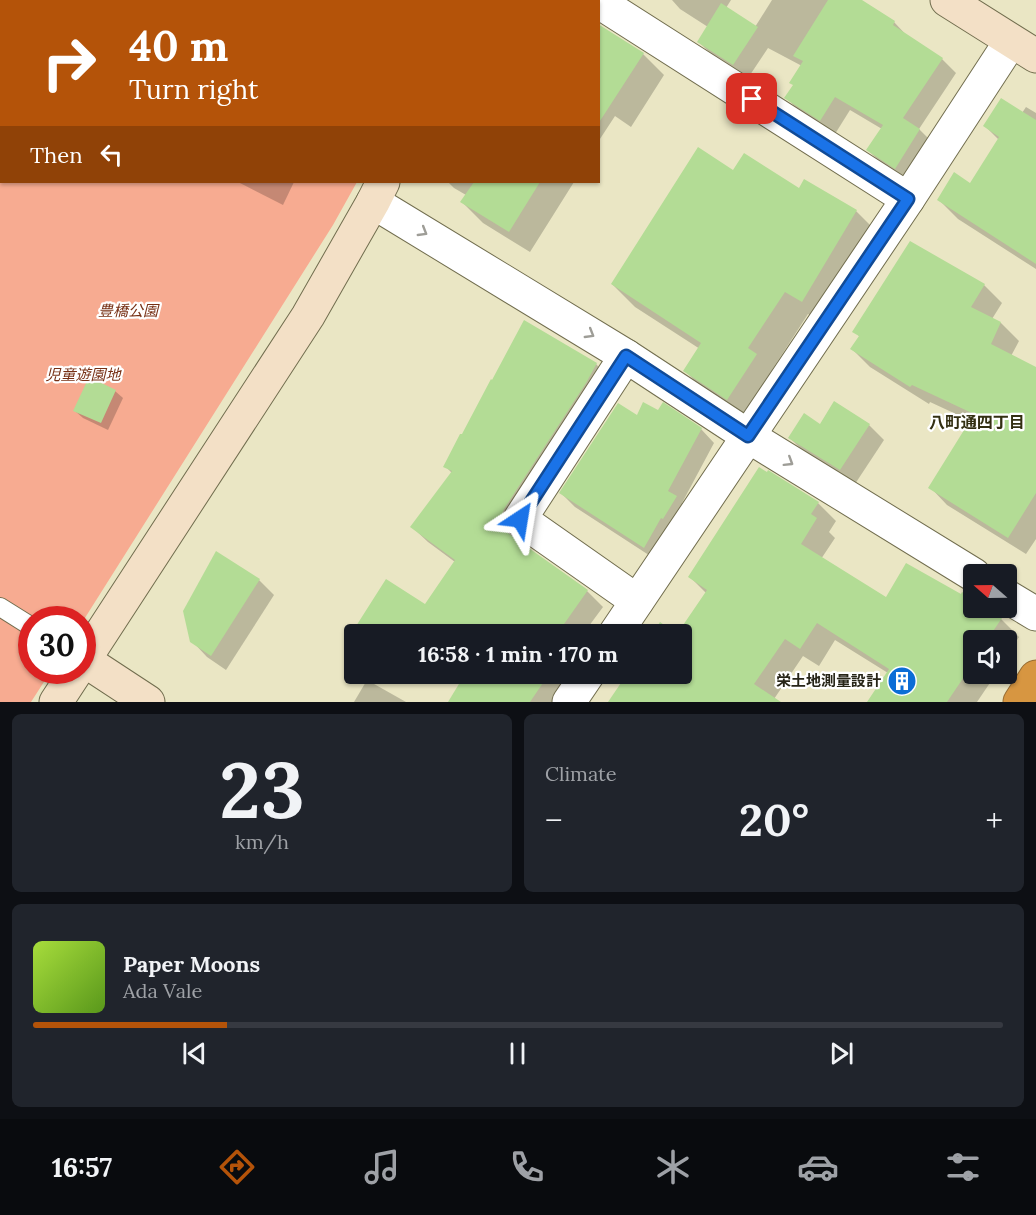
<!DOCTYPE html>
<meta charset="utf-8">
<style>
:root{--surface:#171b24;--page:#20242c;--text:#f1f3f6;--muted:#9ea1a6;--line:#363941;--accent:#b45309}
body{margin:0;font-family:Lora,"Noto Sans JP",serif;background:var(--page);color:var(--text);height:100vh;display:flex;flex-direction:column;font-size:22px;white-space:nowrap}
*{box-sizing:border-box;margin:0}
p{font-size:20px;color:var(--muted)}
.icon{flex:none;width:33px;height:33px;fill:none;stroke:currentColor;stroke-width:2;stroke-linecap:round;stroke-linejoin:round}
.map{position:relative;height:702px;overflow:hidden}
.drawer{display:flex;flex-direction:column;gap:12px;padding:12px;background:#0d0f14;flex:1}
.drawer>*{flex:none}
.banner{position:absolute;left:0px;top:0px;width:600px;height:183px;box-shadow:0 2px 4px #0004;background:#b45309;color:#fff;overflow:hidden}
.needle{width:39px;rotate:290deg}
.buttons{position:absolute;left:963px;top:564px;display:grid;gap:12px}
.buttons a{display:grid;place-items:center;width:54px;height:54px;border-radius:6px;background:var(--surface);box-shadow:0 2px 4px #0004;font-size:30px}
.speed{position:absolute;left:18px;top:606px;display:flex;gap:12px;font-size:30px;font-weight:700;text-align:center}
.speed>*{display:grid;place-content:center;width:78px;height:78px;border-radius:50%;background:var(--surface);box-shadow:0 2px 4px #0004;line-height:1}
.speed .limit{border:9px solid #d22;background:#fff;color:#111}
.pin{position:absolute;display:grid;place-items:center;width:51px;height:51px;color:#fff;margin:-26px;border-radius:12px;box-shadow:0 3px 9px #0006}
.me{position:absolute;width:66px;margin:-33px;rotate:33deg;stroke-linejoin:round;filter:drop-shadow(0 0 4px #0008)}
.turn{display:flex;align-items:center;gap:21px;height:126px;padding:0 30px;font-size:27px}
.turn .icon{width:78px;height:78px;stroke-width:2.5}
.turn b{display:block;font-size:42px;line-height:51px}
.then{display:flex;align-items:center;height:57px;padding:0 30px;background:#0003;gap:12px;font-size:22px}
.big{font-size:45px;font-weight:700;line-height:1.1}
.drawer .widget{flex:1;display:flex;flex-direction:column;justify-content:center;gap:9px;min-width:0;padding:0 21px;border-radius:9px;background:var(--page)}
.drawer .dial{align-items:center;gap:0}
.dial b{font-size:78px;line-height:1}
.song{display:flex;align-items:center;gap:18px}
.cover{width:72px;height:72px;border-radius:9px;background:linear-gradient(135deg,hsl(80 70% 55%),hsl(90 70% 35%))}
.played{height:6px;border-radius:3px;background:linear-gradient(90deg,var(--accent) 20%,var(--line) 20%)}
.keys{display:flex;justify-content:space-around;direction:ltr}
.heat{display:flex;justify-content:space-between;align-items:center;font-size:33px;direction:ltr}
.drawer .tiles{flex:1;display:grid;gap:12px;grid-template-columns:1fr 1fr}
.widget:last-child{grid-column:span 2}
.trip{position:absolute;left:344px;top:624px;width:348px;height:60px;border-radius:6px;background:var(--surface);box-shadow:0 2px 4px #0004;font-weight:700;line-height:60px;text-align:center}
.tab-bar{display:flex;height:96px;justify-content:space-around;align-items:center;background:#090b0e;color:var(--muted)}
.tab-bar .icon{width:42px;height:42px}
.tab-bar .current{color:var(--accent)}
.tab-bar b{font-size:27px;color:var(--text)}
.map>svg:first-child{display:block}
.green{fill:#f7ab91}
.shadow{fill:#0003}
.building{fill:#b3dc95}
.lines{fill:none;stroke-linecap:round;stroke-linejoin:round}
.lane-casing{stroke:#716d4e;stroke-width:20}
.street-casing{stroke:#716d4e;stroke-width:35}
.secondary-casing{stroke:#716d4e;stroke-width:35}
.highway-casing{stroke:#996e33;stroke-width:35}
.lane{stroke:#fff;stroke-width:18}
.street{stroke:#fff;stroke-width:33}
.secondary{stroke:#f3e0c6;stroke-width:33}
.highway{stroke:#d79641;stroke-width:33}
.oneway{stroke:#9e9d97}
.route-casing{stroke:#114b97;stroke-width:15}
.route{stroke:#1a73e8;stroke-width:10}
.labels{text-anchor:middle;stroke-width:4.5;stroke-linejoin:round;paint-order:stroke}
.park-label{font-size:15px;font-style:italic;fill:#773015;stroke:#fff}
.poi-label{font-size:15px;font-weight:bold;fill:#272518;stroke:#fff;text-anchor:end}
.neighbourhood-label{font-size:16px;font-weight:bold;fill:#332f12;stroke:#fff}
</style>
<div class="map">
<svg width="1036" height="702" viewBox="0 0 1036 702">
<rect width="100%" height="100%" fill="#eae6c4"/>
<!-- green -->
<polygon class="green" points="0,0 450,0 449,2 2,2 2,182 357,182 333,225 83,621 82,620 32,620 32,670 51,671 31,702 0,702"/>
<!-- shadow -->
<g class="shadow">
<polygon points="672,0 731,0 726,8 755,27 772,0 859,0 894,22 909,38 942,59 956,73 919,129 934,144 910,182 882,164 868,150 882,129 850,110 835,134 801,112 786,98 794,85 802,66 768,48 748,78 713,56 699,42 708,27 680,9"/>
<polygon points="598,26 643,54 664,75 631,127 615,116 598,142"/>
<polygon points="1026,107 1036,113 1036,269 958,219 939,200 971,185 999,140 985,126 1022,113"/>
<polygon points="734,172 800,190 856,211 879,234 825,324 808,314 772,370 779,378 751,422 708,394 685,371 700,349 635,307 612,284"/>
<polygon points="238,182 294,182 283,205"/>
<polygon points="448,182 574,182 530,252 483,223 462,202 466,195 454,188"/>
<polygon points="984,285 1002,303 992,319 1001,323 1019,341 1011,356 1036,369 1036,539 1026,554 947,505 930,487 971,421 930,402 929,404 870,367 852,349 860,337 854,331"/>
<polygon points="596,364 611,380 516,534 518,542 587,591 603,607 583,634 381,634 379,633 425,606 455,562 428,542 412,527 452,473 445,466"/>
<polygon points="115,391 123,398 108,430 83,418 75,411"/>
<polygon points="658,412 701,429 714,443 682,503 689,511 658,561 575,507 561,493 637,417"/>
<polygon points="869,425 884,440 855,484 805,453 790,438 820,426"/>
<polygon points="768,472 818,503 836,521 829,532 835,538 821,559 886,600 983,608 1001,619 1019,637 1006,657 1006,640 974,640 974,674 996,674 977,702 869,702 888,673 835,640 819,666 803,656 772,702 616,702 636,674 681,674 681,634 678,634 706,593 690,577"/>
<polygon points="259,580 274,595 226,670 207,657 192,641"/>
<polygon points="454,674 574,674 556,702 449,702 464,679"/>
<polygon points="367,680 406,702 354,702"/>
</g>
<!-- building -->
<g class="building">
<polygon points="828,0 862,0 895,21 893,25 943,58 903,118 920,129 895,169 866,150 883,125 835,97 820,121 784,98 793,85 789,83 803,61 793,56"/>
<polygon points="721,3 758,27 733,65 697,42"/>
<polygon points="598,24 644,53 598,124"/>
<polygon points="1001,98 1036,120 1036,264 937,200 954,172 970,183 999,137 983,126"/>
<polygon points="698,147 733,170 744,153 799,188 804,179 857,210 802,302 785,292 748,348 757,354 727,400 683,371 701,343 611,284"/>
<polygon points="474,182 540,182 509,232 460,202"/>
<polygon points="910,241 985,284 971,307 1001,322 991,344 1036,367 1036,493 1008,538 928,488 974,414 912,385 910,387 850,349 859,336 852,332"/>
<polygon points="524,320 597,363 586,383 504,509 501,517 503,527 509,534 588,590 557,634 351,634 386,579 425,604 455,560 410,527 452,471 443,467 460,434 462,434 491,379 492,380"/>
<polygon points="89,377 116,390 101,423 73,411"/>
<polygon points="834,401 870,424 840,470 788,438 804,413 820,424"/>
<polygon points="643,402 658,410 663,402 702,428 668,491 677,496 663,519 661,518 644,548 559,493 618,403 637,415"/>
<polygon points="759,467 767,472 768,470 819,502 811,514 817,518 801,544 886,597 906,563 961,594 962,592 974,600 974,608 985,608 1002,618 987,640 974,640 974,662 947,702 867,702 889,669 817,623 800,649 785,639 754,684 781,702 608,702 627,674 681,674 681,634 652,634 660,622 677,634 707,590 688,577"/>
<polygon points="216,551 260,579 211,656 190,642 183,611"/>
<polygon points="465,674 549,674 530,702 448,702"/>
</g>
<g class="lines">
<!-- lane casing -->
<g class="lane-casing">
<polyline id="lane" points="0,607 32,627"/>
</g>
<!-- street casing -->
<g class="street-casing">
<g id="street">
<polyline points="596,0 908,199"/>
<polyline points="373,202 626,356 748,436 974,575"/>
<polyline points="626,356 520,519 637,601"/>
<polyline points="1006,596 1036,614"/>
<polyline points="615,634 908,199 1011,41"/>
<polyline points="569,702 588,674"/>
</g>
</g>
<!-- secondary casing -->
<g class="secondary-casing">
<g id="secondary">
<polyline points="947,0 1036,56"/>
<polyline points="472,2 473,0"/>
<polyline points="84,660 148,702"/>
<polyline points="82,663 308,316 373,202 383,182"/>
<polyline points="56,702 77,670"/>
</g>
</g>
<!-- highway casing -->
<g class="highway-casing">
<polyline id="highway" points="1020,702 1036,677"/>
</g>
<!-- lane -->
<use href="#lane" class="lane"/>
<!-- street -->
<use href="#street" class="street"/>
<!-- secondary -->
<use href="#secondary" class="secondary"/>
<!-- highway -->
<use href="#highway" class="highway"/>
</g>
<!-- one-way arrows -->
<defs><path id="oneway-chevron" d="M-2-3.5L2.5 0L-2 3.5" fill="none" stroke-width="1.6" stroke-linecap="round" stroke-linejoin="round" transform="scale(1.5)"/></defs>
<g class="oneway">
<use href="#oneway-chevron" transform="translate(423 232) rotate(31)"/>
<use href="#oneway-chevron" transform="translate(590 334) rotate(31)"/>
<use href="#oneway-chevron" transform="translate(789 462) rotate(32)"/>
</g>
<g class="lines">
<!-- route casing -->
<g class="route-casing">
<polyline id="route" points="520,519 626,356 748,436 908,199 752,99"/>
</g>
<!-- route -->
<use href="#route" class="route"/>
</g>
<!-- icons -->
<defs>
<g id="building-disc" transform="scale(1.5)"><circle r="9.5" fill="#0b6dd6" stroke="#fff"/><path d="M-4-6H4V6H1V3H-1V6H-4ZM-2.5-4.3h1.7v1.8h-1.7ZM.8-4.3h1.7v1.8H.8ZM-2.5-1h1.7V.8h-1.7ZM.8-1h1.7V.8H.8Z" fill="#fff"/></g>
</defs>
<g fill-rule="evenodd">
<use href="#building-disc" x="902" y="681"/>
</g>
<g class="labels">
<!-- park labels -->
<g class="park-label">
<text x="128" y="316">豊橋公園</text>
<text x="83" y="380">児童遊園地</text>
</g>
<!-- poi labels -->
<g class="poi-label">
<text x="881" y="686">栄土地測量設計</text>
</g>
<!-- neighbourhood labels -->
<g class="neighbourhood-label">
<text x="977" y="428">八町通四丁目</text>
</g>
</g>
</svg>
<div class="buttons">
<a><svg class="needle" viewBox="-14 -14 28 28"><path d="M0-13l5 13h-10z" fill="#e53935"/><path d="M0 13l5-13h-10z" fill="#9ea1a6"/></svg></a>
<a><svg class="icon" aria-label="sound" viewBox="0 0 24 24"><path d="M4 9h4l5-4v14l-5-4H4zM17 9q2 3 0 6"/></svg></a>
</div>
<div class="speed"><div class="limit">30</div></div>
<div class="pin" style="left:752px;top:99px;background:#d93025"><svg class="icon" aria-label="arrive" viewBox="0 0 24 24"><path d="M6 21V4h12l-3 4 3 4H6"/></svg></div>
<svg class="me" style="left:520px;top:519px" viewBox="-20 -20 40 40"><path d="M0-17L14 15 0 8-14 15z" fill="#1a73e8" stroke="#fff" stroke-width="4"/></svg>
<div class="trip">16:58 · 1 min · 170 m</div>
<div class="banner">
<div class="turn"><svg class="icon" aria-label="right" viewBox="0 0 24 24"><path d="M7 20v-9h11M14 6l5 5-5 5"/></svg><div><b>40 m</b>Turn right</div></div>
<div class="then">Then<svg class="icon" aria-label="left" viewBox="0 0 24 24"><path d="M17 20v-9H6M10 6l-5 5 5 5"/></svg></div>
</div>
</div>
<section class="drawer">
<div class="tiles">
<div class="widget dial"><b>23</b><p>km/h</p></div>
<div class="widget"><p>Climate</p>
<div class="heat"><a>−</a><b class="big">20°</b><a>+</a></div>
</div>
<div class="widget">
<div class="song"><i class="cover"></i><div><b>Paper Moons</b><p>Ada Vale</p></div></div>
<div class="played"></div>
<div class="keys"><svg class="icon" aria-label="previous" viewBox="0 0 24 24"><path d="M18 5L8 12l10 7zM5 5v14"/></svg><svg class="icon" aria-label="pause" viewBox="0 0 24 24"><path d="M8 5v14M16 5v14"/></svg><svg class="icon" aria-label="next" viewBox="0 0 24 24"><path d="M6 5l10 7-10 7zM19 5v14"/></svg></div>
</div>
</div>
</section>
<nav class="tab-bar">
<b>16:57</b>
<svg class="icon current" aria-label="directions" viewBox="0 0 24 24"><path d="M12 3l9 9-9 9-9-9zM9 14v-3h6M13 9l2 2-2 2"/></svg>
<svg class="icon" aria-label="music" viewBox="0 0 24 24"><path d="M9 18V5l10-2v13"/><circle cx="6" cy="18" r="3"/><circle cx="16" cy="16" r="3"/></svg>
<svg class="icon" aria-label="phone" viewBox="0 0 24 24"><path d="M5 4h4l2 5-3 2q2 4 5 5l2-3 5 2v4C11 20 4 13 5 4z"/></svg>
<svg class="icon" aria-label="climate" viewBox="0 0 24 24"><path d="M12 3v18M4 7l16 10M4 17L20 7"/></svg>
<svg class="icon" aria-label="car" viewBox="0 0 24 24"><path d="M5 17H2v-5l4-1 3-4h7l3 4 3 1v5h-3M9 17h6M6 11h13"/><circle cx="7" cy="17" r="2"/><circle cx="17" cy="17" r="2"/></svg>
<svg class="icon" aria-label="filters" viewBox="0 0 24 24"><path d="M4 7h16M4 17h16"/><circle cx="9" cy="7" r="2"/><circle cx="15" cy="17" r="2"/></svg>
</nav>
